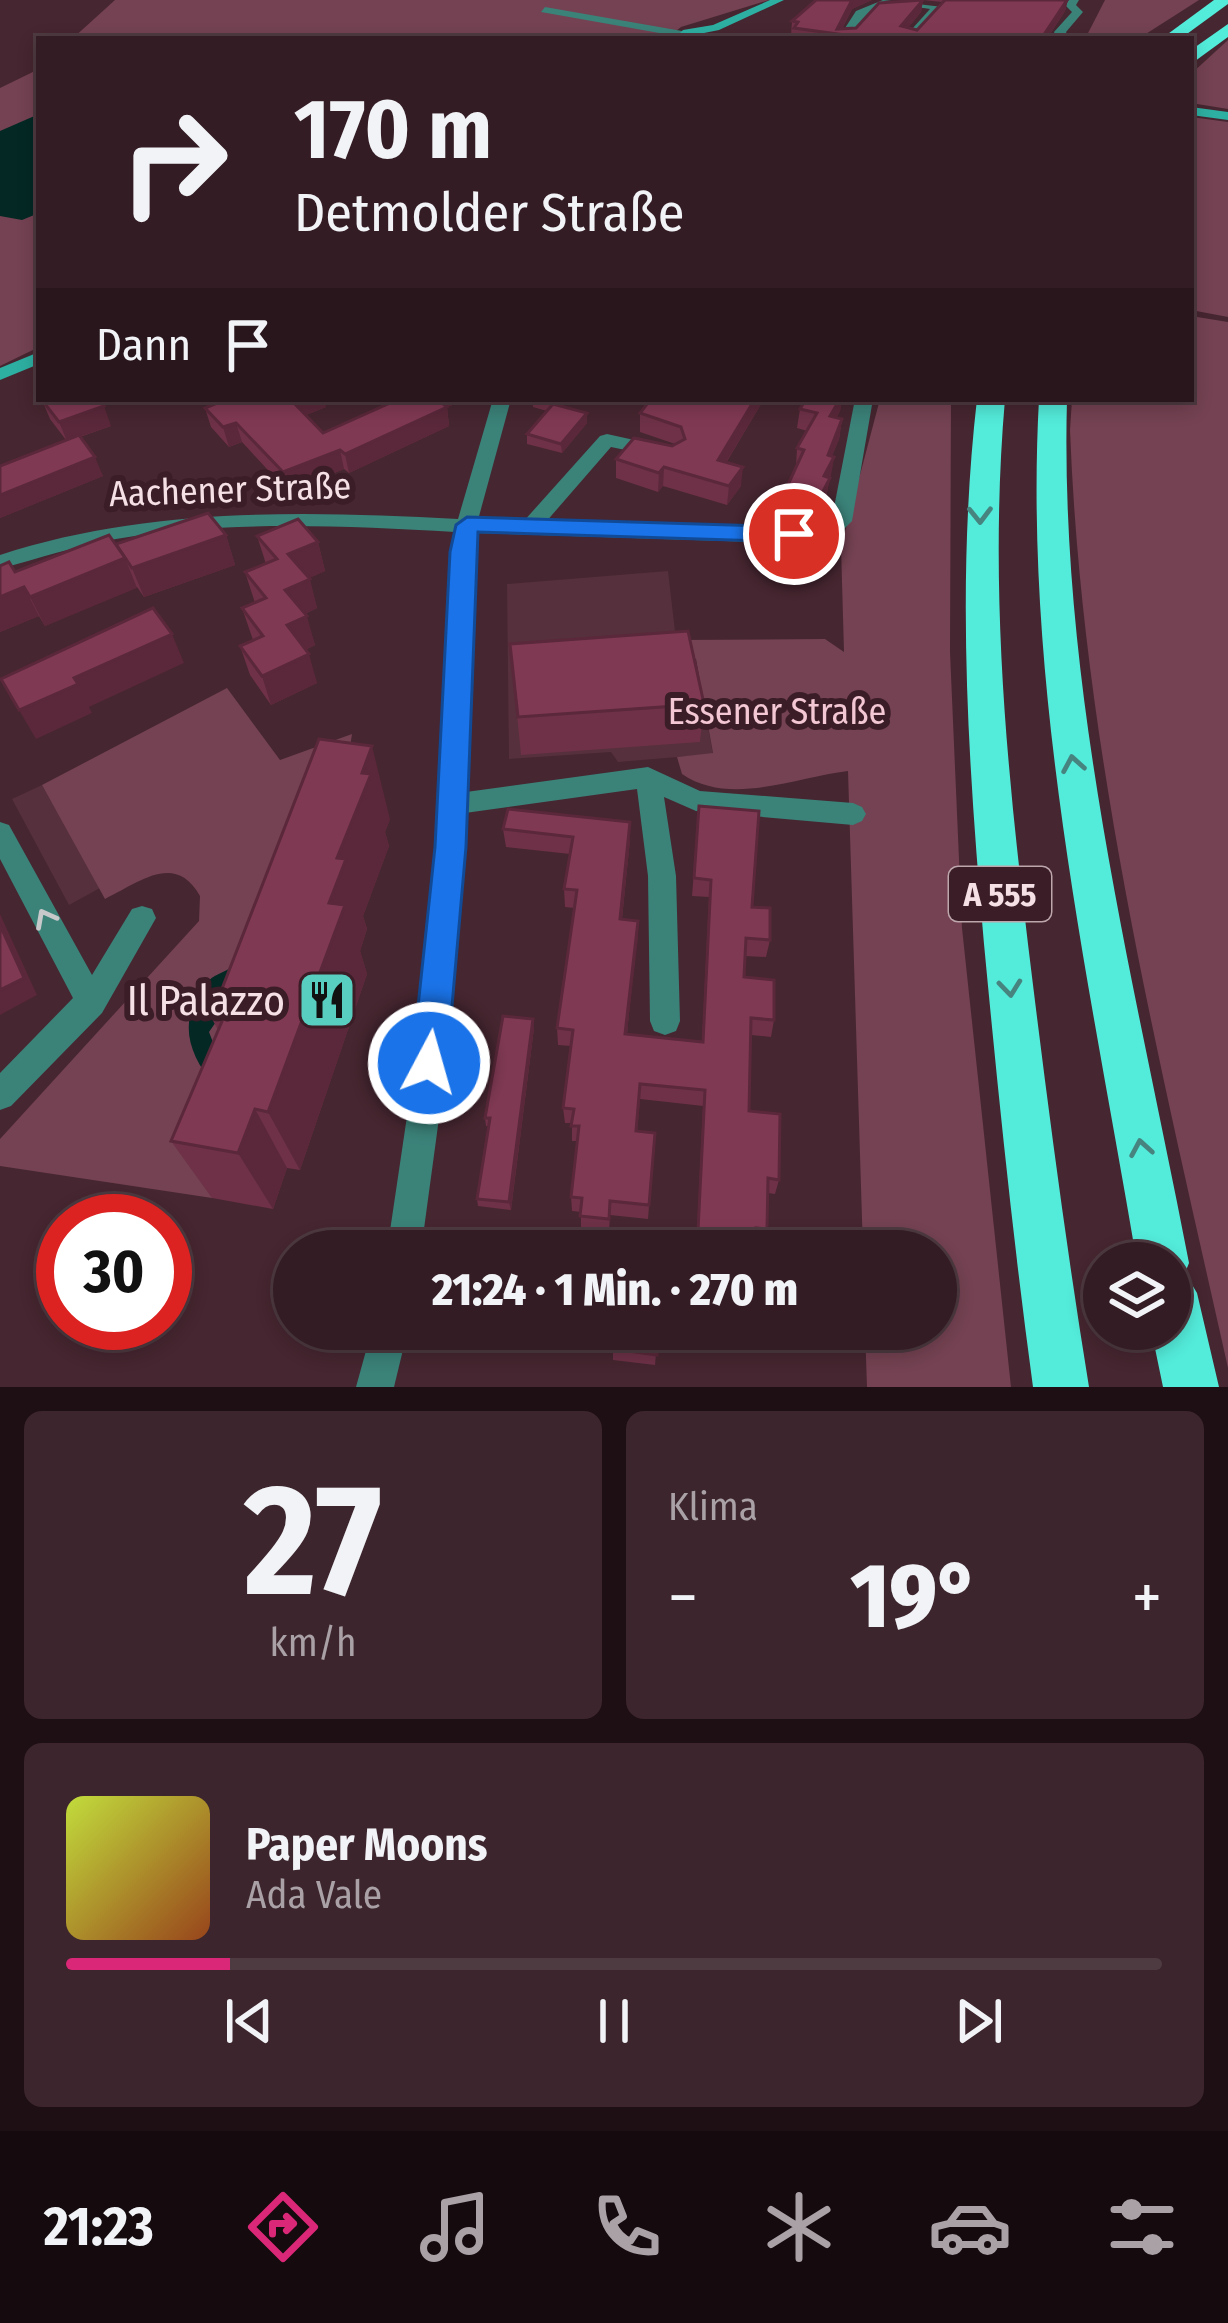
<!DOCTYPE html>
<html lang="de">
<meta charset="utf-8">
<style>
:root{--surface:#341c24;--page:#3c252c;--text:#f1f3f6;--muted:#a9a1a6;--line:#4e3a41;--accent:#db2777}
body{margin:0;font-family:"Fira Sans Condensed",sans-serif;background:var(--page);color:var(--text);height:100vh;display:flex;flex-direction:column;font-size:45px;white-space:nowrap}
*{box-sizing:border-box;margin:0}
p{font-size:39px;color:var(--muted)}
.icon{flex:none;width:66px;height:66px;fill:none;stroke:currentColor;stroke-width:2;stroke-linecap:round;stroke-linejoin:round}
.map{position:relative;height:1387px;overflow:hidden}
.side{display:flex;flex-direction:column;gap:24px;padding:24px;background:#1d0f14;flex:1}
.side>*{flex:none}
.guide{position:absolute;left:36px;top:36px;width:1158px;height:366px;border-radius:0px;box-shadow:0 6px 18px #0003,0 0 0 3px var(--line);background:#341c24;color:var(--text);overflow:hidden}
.fabs{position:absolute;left:1083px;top:1242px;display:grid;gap:24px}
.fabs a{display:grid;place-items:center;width:108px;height:108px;border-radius:50%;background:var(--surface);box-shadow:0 6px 18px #0003,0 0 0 3px var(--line);font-size:60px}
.speed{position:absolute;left:36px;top:1194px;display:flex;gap:24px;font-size:60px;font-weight:700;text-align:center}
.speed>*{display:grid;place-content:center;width:156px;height:156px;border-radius:50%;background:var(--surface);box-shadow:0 6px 18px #0003,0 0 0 3px var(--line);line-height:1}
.speed .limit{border:18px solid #d22;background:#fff;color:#111}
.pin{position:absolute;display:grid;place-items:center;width:102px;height:102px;color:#fff;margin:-51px;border:6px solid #fff;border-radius:50%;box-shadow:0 3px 12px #0007}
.me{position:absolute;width:132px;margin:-66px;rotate:6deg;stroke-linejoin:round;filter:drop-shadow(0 0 9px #0008)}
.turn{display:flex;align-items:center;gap:42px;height:252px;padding:0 60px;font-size:54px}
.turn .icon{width:156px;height:156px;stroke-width:2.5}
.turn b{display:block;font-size:84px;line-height:102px}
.then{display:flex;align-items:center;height:114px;padding:0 60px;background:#0003;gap:24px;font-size:45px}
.big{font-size:90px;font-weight:800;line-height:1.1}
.side .widget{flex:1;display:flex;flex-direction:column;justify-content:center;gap:18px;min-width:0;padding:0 42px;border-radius:18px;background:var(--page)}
.side .dial{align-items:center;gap:0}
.dial b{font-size:156px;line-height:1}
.song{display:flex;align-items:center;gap:36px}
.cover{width:144px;height:144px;border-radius:18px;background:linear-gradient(135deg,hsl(70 70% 55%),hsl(20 70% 35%))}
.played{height:12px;border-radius:6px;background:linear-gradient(90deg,var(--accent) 15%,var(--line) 15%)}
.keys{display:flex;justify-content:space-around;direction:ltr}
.heat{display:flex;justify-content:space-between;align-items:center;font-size:66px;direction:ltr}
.side .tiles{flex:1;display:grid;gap:24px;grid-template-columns:1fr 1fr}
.widget:last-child{grid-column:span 2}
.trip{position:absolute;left:273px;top:1230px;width:684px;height:120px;border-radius:60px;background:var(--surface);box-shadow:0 6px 18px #0003,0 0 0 3px var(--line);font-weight:800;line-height:120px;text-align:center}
.tab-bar{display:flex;height:192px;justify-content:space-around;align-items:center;background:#150b0e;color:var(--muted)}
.tab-bar .icon{width:84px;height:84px}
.tab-bar .selected{color:var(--accent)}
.tab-bar b{font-size:54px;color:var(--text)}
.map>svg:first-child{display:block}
.built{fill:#56303c}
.green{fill:#744252}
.water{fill:#042824}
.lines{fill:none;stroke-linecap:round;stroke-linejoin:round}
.street{fill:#3b8279;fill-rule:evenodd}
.secondary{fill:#2dafa1;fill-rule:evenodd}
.highway{fill:#53ebda;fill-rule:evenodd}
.wall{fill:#6e3147;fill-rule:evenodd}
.shaded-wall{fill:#5a283a}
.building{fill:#803953;stroke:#5a283a;stroke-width:3}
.oneway{stroke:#478480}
.oneway2{stroke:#c6c8ca}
.route{fill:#1a73e8;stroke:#114b97;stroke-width:3}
.labels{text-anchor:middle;stroke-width:12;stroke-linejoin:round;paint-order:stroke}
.shield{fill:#3b1d27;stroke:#bda6ac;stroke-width:3}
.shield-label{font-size:33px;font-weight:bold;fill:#f5e0e5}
.street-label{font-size:36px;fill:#f5e0e5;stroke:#3b1d27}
.park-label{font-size:36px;fill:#f3c7d3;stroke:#3b1d27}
.near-poi-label{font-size:42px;fill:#f5e0e5;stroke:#3b1d27;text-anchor:end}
</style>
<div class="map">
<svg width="1228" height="1387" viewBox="0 0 1228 1387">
<rect width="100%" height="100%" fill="#462630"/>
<!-- built -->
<g class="built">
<polygon points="668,571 676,640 695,659 713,754 618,762 611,752 509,759 507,584"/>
<polygon points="42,785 100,888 69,905 12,799"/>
</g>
<!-- green -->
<g class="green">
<polygon points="115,0 769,0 681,27 666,39 72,39"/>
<polygon points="1105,0 1199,0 1138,39 1085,39"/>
<polygon points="1228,40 1228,109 1191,103 1191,74"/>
<polygon points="39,69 39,347 0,366 0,88"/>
<polygon points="1191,117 1228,122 1228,317 1191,310"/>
<path d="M 1191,316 L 1228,322 L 1228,1368 C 1159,1059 1082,748 1070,430 L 1072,399 L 1191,399 Z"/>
<path d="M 880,399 L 951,399 L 950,652 L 962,928 L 1011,1387 L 867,1387 L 865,1329 L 936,1329 L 936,1251 L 863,1251 L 848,771 C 796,777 730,807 682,774 L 677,757 L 713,753 L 696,659 L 684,660 L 676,640 L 825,639 L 844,652 L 841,547 Z"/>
<path d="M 227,688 L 280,760 L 352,734 L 340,812 L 212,1198 L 0,1166 L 0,1139 L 199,921 L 200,896 C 175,852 140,882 105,899 L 42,785 Z"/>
</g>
<!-- water -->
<g class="water">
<polygon points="39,114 39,213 22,220 0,216 0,131"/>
<path d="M 230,968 L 238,968 L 227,1006 L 209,1032 L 216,1050 L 215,1086 C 187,1053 177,1019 207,983 C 213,974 222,974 230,968 Z"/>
</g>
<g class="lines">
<!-- street -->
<g class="street">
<path d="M 883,0 L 943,7 L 915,39 L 903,39 L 930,9 C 889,4 873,1 850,39 L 838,39 L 856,11 Z"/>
<polygon points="1069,0 1079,0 1076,5 1083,12 1066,32 1069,39 1057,39 1054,32 1072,12 1065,5"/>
<polygon points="545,7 682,31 688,34 682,37 541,12"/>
<path d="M 493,399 L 511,399 L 478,520 L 523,522 L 600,436 L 607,434 L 666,447 L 669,451 L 659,457 L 611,447 L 545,523 C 592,525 803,541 832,518 L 855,399 L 873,399 L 852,521 L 839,534 L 816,540 L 755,542 L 476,533 L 466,792 L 648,767 L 700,791 L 853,803 L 862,807 L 866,814 L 862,821 L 853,825 L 696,811 L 664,797 L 676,876 L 680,1021 L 676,1031 L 665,1035 L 654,1031 L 650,1021 L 648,876 L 637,789 L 465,813 L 442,1096 L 421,1251 L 387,1251 L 410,1096 L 437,847 L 455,532 C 343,526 227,520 116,539 C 76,546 39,558 0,569 L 0,555 C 148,507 304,511 458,519 Z"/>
<polygon points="0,822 9,825 92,975 132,909 142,906 152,909 156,918 102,1013 11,1106 0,1110 0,1073 73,998 0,859"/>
<polygon points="372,1329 408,1329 394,1387 356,1387"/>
</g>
<!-- secondary -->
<g class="secondary">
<polygon points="770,0 784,0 719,30 674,39 683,30 713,25"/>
<polygon points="1191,107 1228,112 1228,120 1191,115"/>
<polygon points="39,352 39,364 0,380 0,368"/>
</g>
<!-- highway -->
<g class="highway">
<polygon points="1214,0 1228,0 1228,4 1180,39 1161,39"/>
<polygon points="1228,24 1228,37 1191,64 1191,50"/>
<path d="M 977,399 L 1005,399 C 989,583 1006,762 1028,944 C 1046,1092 1065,1240 1089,1387 L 1033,1387 C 1013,1240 998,1092 984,944 C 968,761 956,582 977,399 Z"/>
<path d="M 1039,399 L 1067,399 C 1059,691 1134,978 1189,1263 L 1185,1273 L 1197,1293 L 1219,1387 L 1163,1387 L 1151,1329 L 1170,1329 L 1170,1263 L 1137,1263 C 1089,978 1023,689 1039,399 Z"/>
</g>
</g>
<!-- wall -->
<g class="wall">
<path d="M 816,0 L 872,0 L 852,9 L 842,29 L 856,28 L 916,0 L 1068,0 L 1065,11 L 1047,39 L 793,39 L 793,35 L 791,35 L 792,21 ZM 923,0 L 942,2 L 917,30 L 908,28 L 921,12 Z"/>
<polygon points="399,399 468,399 447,407 449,426 349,473 344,469 288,492 242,442 229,447 211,427 205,408 326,407 306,415 323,433"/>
<polygon points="532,399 569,399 562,407 587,413 587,423 562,453 527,444 527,434 547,411 533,407"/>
<polygon points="764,399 726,463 741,486 727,505 663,486 658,492 616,478 616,459 675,444 640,432 640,413"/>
<polygon points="806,399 842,399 840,411 836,418 842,419 839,439 832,456 834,457 826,497 817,517 784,509 786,489 796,467 797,448 807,431 797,428 800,409"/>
<polygon points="42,400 111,426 80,437 103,476 0,518 0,466 66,440 50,419"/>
<polygon points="226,535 235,565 144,597 137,587 45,626 39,616 0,632 0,566 15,572 116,545"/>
<polygon points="257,536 318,542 325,571 309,578 317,608 305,614 315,645 305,650 317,683 271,705 250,675 240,646 253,640 242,608 255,603 245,572 266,564"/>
<polygon points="510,644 704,704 700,742 521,755"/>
<polygon points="699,806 770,940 766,957 745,956 744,977 774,1020 771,1037 751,1035 749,1111 779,1180 775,1194 768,1193 767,1229 763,1242 756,1241 756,1251 696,1251 703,1106 640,1099 637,1131 655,1133 648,1219 610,1215 609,1232 581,1229 581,1212 572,1211 571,1197 578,1141 572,1141 572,1123 565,1123 563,1108 571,1046 558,1045 557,1028 574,908 565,907 564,889 570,854 506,847 503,829 630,840 622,919 638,921 627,1034 702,1042 709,897 692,896"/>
<polygon points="390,819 385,832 389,846 363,916 367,929 360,951 367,974 300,1170 287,1168 273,1209 212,1198 171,1141 218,1030 211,1017"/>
<polygon points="534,1028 511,1210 478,1206 477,1199 488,1126 486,1126 485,1118"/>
<polygon points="468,1329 658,1329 655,1365 613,1360 613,1353 550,1345 548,1337"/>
</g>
<!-- shaded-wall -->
<g class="shaded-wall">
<polygon points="852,0 872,0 852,9 839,34 837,29"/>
<polygon points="923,0 921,12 899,39 901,26"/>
<polygon points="1068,0 1065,11 1047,39 1041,39"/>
<polygon points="325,399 326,407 296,419 291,400"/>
<polygon points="432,399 468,399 447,407 449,426 349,473 345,454"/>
<polygon points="556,399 569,399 556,413"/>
<polygon points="755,399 764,399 716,479 718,460"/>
<polygon points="840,399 842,399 840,411 827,436 830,416"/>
<polygon points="104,406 111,426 67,441 59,422"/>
<polygon points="587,413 587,423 562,453 561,444"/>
<polygon points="842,419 839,439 825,473 834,457 831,476 821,496 828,455"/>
<polygon points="236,423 242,442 229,447 223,427"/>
<polygon points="340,450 344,469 288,492 283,472"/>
<polygon points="95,457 103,476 0,518 0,495"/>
<polygon points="664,467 663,486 658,492 659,473"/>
<polygon points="743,467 741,486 727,505 729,486"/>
<polygon points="830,478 826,497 817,517 820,497"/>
<polygon points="226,535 235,565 144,597 132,568"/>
<polygon points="318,542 325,571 296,584 288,554"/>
<polygon points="125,558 137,588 45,626 30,597"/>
<polygon points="310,579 317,608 294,619 285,590"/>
<polygon points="24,587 39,616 0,632 0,597"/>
<polygon points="307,616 315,645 295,655 287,625"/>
<polygon points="172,634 184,663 89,707 92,713 36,739 19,710 74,678"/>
<polygon points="309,654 317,683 271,705 262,676"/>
<polygon points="372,746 390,819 385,832 389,846 363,916 367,929 360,951 367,974 300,1170 268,1112 329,903 337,858 362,773"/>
<polygon points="630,822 630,840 620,936 620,919"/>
<polygon points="0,914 37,995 0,1015"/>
<polygon points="638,921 638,938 625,1050 625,1034"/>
<polygon points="533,1019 534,1028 511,1210 509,1202"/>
<polygon points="255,1109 287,1168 273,1209 238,1153"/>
</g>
<!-- building -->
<g class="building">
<polygon points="816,0 852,0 837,29 856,28 879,3 923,0 901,26 917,30 945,0 1067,0 1041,39 874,39 794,28 798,22 792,21"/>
<polygon points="47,399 98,399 104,406 59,422 42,400"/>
<polygon points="227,399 293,399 291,400 323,433 399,399 437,399 447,407 345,454 340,450 283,472 236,423 223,427 205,408"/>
<polygon points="651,399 755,399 718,460 743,467 729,486 664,467 659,473 616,459 634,438 672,446 685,439 681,427 640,413"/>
<polygon points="806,399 840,399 830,416 842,419 828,455 834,457 824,476 830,478 820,497 786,489 804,450 797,448 817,413 800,409"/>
<polygon points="553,404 587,413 561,444 527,434"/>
<polygon points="79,435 95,457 0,495 0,466"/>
<polygon points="208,513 226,535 132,568 116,544"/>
<polygon points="298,519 318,542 288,554 310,579 285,590 307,616 287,625 309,654 262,676 240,646 263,636 242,608 266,598 245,572 277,559 257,536"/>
<polygon points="109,535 125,558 30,597 24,587 0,597 0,566 9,562 15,572"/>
<polygon points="153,608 172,634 74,678 78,684 19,710 1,679"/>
<polygon points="688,631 704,704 518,717 510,644"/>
<polygon points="319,739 372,746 362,773 371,774 337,858 346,859 329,903 345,905 268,1112 255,1109 238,1153 171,1141 223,1019 211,1017"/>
<polygon points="699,806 759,811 752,907 770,908 770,940 746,938 744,977 774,980 774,1020 751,1018 749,1111 780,1114 779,1180 768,1178 767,1229 756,1228 756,1251 697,1251 705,1090 640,1084 636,1131 655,1133 649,1205 610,1201 609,1219 580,1216 582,1198 571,1197 579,1126 571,1126 574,1109 563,1108 573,1030 557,1028 577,890 564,889 573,837 503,829 508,809 630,822 620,919 638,921 625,1034 703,1042 711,880 694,878"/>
<polygon points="0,925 24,978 0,990"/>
<polygon points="503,1016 533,1019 509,1202 477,1199 490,1118 485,1118"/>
<polygon points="549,1329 658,1329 657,1355 613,1349 614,1342 548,1334"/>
</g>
<!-- one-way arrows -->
<defs><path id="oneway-chevron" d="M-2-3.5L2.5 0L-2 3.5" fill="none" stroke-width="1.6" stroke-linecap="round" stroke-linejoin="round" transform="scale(3)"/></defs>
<g class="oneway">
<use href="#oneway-chevron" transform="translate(980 515) rotate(89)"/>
<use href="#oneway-chevron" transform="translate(1073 764) rotate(-100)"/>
<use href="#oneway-chevron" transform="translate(1010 988) rotate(84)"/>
<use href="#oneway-chevron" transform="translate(1141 1148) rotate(-100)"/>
</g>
<use class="oneway2" href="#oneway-chevron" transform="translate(45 918) rotate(-118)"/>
<!-- route -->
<polygon class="route" points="467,517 794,527 805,534 794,542 478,532 466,847 447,1063 442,1075 429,1080 417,1075 412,1063 435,847 450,552 456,525"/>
<!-- icons -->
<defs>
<g id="restaurant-square" transform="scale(3)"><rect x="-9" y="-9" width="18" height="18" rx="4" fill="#58cec0" stroke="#3b1d27"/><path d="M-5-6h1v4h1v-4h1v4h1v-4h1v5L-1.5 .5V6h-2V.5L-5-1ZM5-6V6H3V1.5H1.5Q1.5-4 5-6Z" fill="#111"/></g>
</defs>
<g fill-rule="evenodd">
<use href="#restaurant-square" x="327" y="1000"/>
</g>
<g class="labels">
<!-- shield labels -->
<rect class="shield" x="949" y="867" width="102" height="54" rx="9"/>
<g class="shield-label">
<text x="1000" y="906">A 555</text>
</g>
<!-- street labels -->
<g class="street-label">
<text transform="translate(230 489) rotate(-2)" y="13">Aachener Straße</text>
</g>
<!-- park labels -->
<g class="park-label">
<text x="777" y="724">Essener Straße</text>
</g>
<!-- near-poi labels -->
<g class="near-poi-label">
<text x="285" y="1015">Il Palazzo</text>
</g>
</g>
</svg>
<div class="fabs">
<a><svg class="icon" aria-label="layers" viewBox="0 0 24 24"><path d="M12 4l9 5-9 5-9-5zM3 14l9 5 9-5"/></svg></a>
</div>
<div class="speed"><div class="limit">30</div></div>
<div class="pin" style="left:794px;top:534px;background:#d93025"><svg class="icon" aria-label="arrive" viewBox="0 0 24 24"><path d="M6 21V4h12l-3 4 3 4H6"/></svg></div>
<svg class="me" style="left:429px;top:1063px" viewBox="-20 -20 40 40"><circle r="17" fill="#1a73e8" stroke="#fff" stroke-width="3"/><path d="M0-11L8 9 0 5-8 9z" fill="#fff"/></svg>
<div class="trip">21:24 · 1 Min. · 270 m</div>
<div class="guide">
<div class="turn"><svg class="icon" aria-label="right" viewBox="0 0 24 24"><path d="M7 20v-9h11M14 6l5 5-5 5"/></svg><div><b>170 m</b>Detmolder Straße</div></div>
<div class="then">Dann<svg class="icon" aria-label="arrive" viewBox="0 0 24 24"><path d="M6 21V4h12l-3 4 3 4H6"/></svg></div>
</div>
</div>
<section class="side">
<div class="tiles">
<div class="widget dial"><b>27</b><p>km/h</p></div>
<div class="widget"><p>Klima</p>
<div class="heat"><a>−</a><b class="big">19°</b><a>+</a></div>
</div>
<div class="widget">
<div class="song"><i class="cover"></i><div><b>Paper Moons</b><p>Ada Vale</p></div></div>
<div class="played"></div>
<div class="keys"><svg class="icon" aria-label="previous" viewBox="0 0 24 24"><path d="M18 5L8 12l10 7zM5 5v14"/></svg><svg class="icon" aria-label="pause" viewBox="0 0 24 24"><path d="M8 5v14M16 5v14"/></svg><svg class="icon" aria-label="next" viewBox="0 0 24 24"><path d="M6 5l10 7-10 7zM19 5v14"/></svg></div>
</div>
</div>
</section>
<nav class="tab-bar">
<b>21:23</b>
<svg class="icon selected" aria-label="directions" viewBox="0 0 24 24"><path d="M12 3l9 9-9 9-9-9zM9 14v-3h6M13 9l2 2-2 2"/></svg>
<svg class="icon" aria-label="music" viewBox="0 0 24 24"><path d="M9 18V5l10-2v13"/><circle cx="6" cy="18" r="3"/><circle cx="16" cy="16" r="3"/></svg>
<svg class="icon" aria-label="phone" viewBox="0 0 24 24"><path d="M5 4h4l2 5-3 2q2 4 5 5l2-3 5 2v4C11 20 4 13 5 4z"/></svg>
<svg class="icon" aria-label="climate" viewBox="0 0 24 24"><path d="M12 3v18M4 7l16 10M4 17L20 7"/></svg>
<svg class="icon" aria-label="car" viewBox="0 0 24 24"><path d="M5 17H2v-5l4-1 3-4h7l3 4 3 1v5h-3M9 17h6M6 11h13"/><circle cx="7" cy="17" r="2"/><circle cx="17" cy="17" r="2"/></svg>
<svg class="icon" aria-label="filters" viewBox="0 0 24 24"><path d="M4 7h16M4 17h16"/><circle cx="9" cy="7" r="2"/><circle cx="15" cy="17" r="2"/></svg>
</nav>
